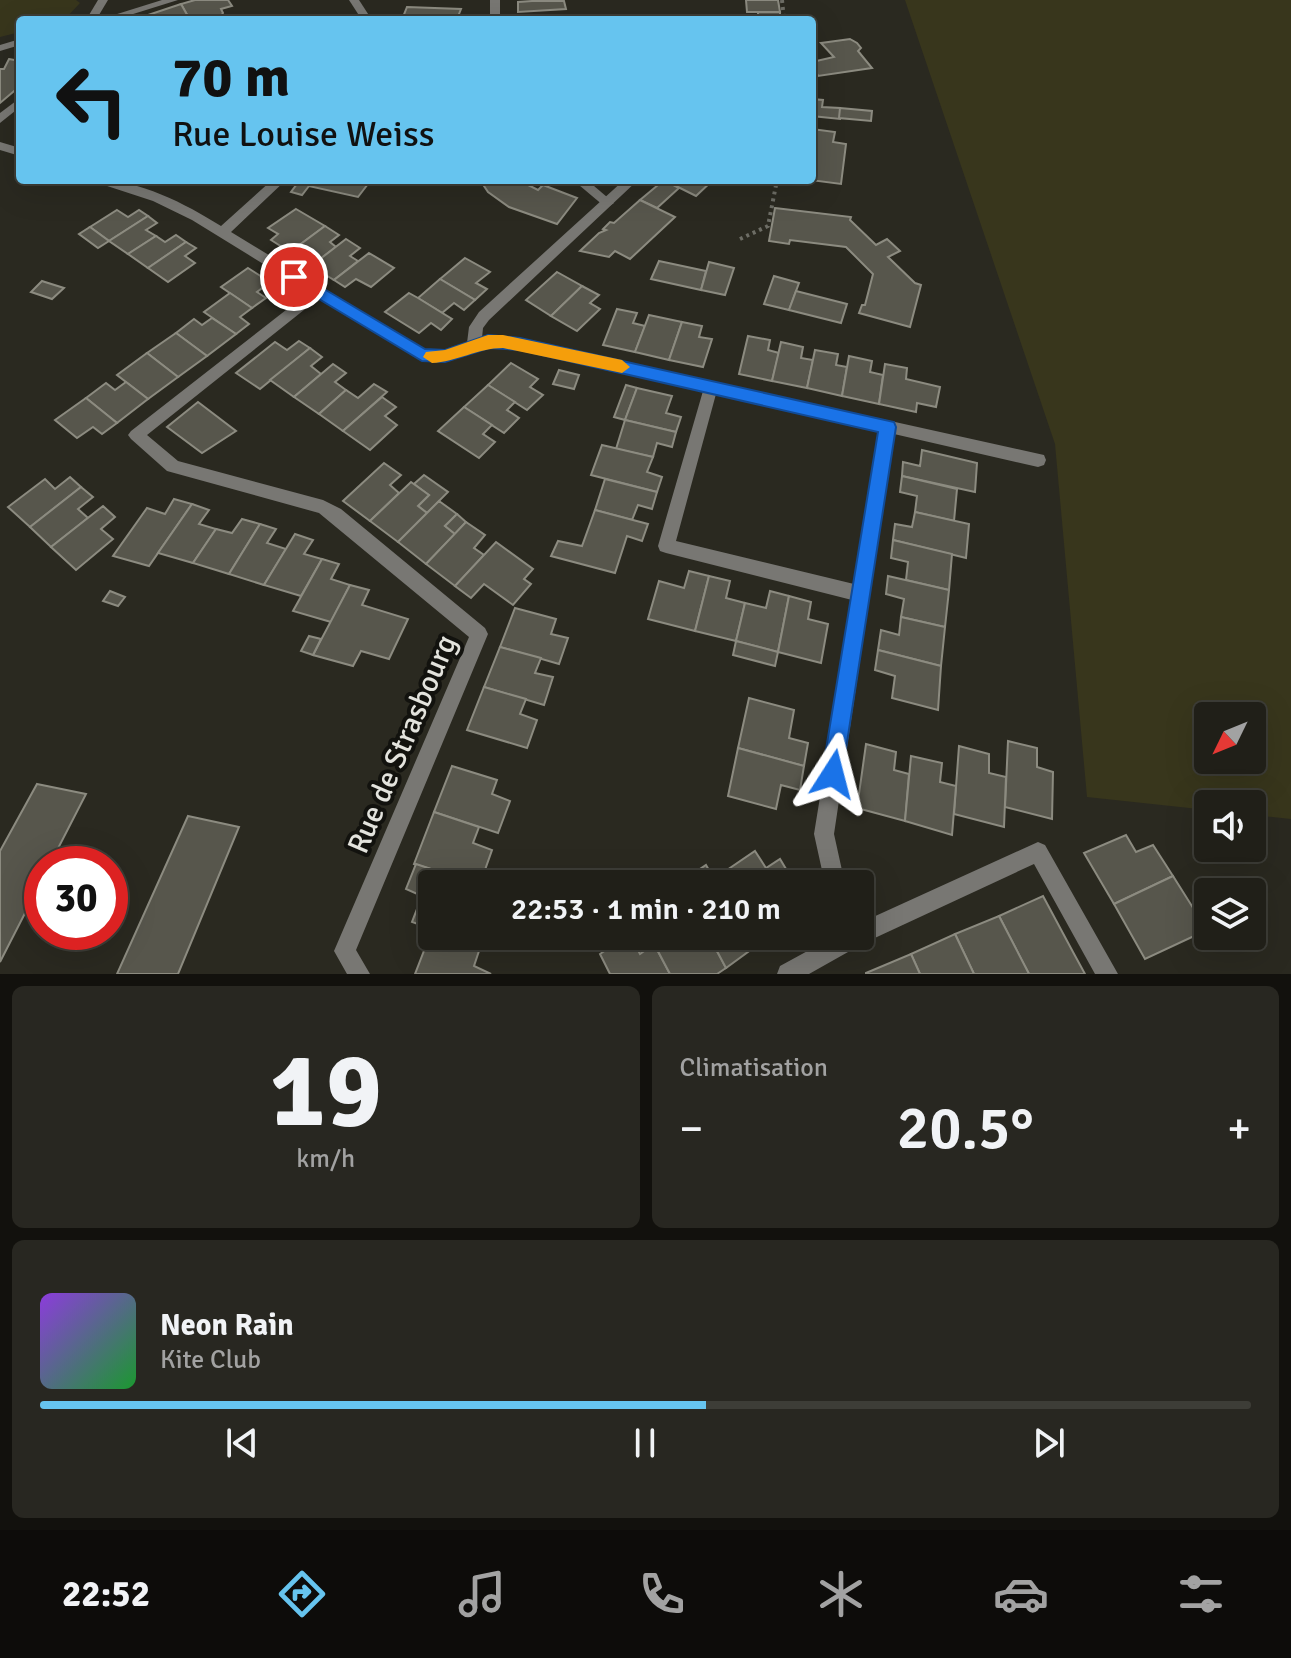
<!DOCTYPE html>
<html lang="fr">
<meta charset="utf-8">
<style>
:root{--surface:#201f18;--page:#282721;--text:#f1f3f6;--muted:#a2a2a2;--line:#3d3d37;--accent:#66c4ef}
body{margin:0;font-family:Signika,sans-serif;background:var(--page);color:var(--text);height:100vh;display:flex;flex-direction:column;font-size:30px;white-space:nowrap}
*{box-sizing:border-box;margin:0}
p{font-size:26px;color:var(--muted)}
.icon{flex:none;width:44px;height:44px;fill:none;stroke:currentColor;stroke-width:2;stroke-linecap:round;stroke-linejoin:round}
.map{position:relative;height:974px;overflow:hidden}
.side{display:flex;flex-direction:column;gap:12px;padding:12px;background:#12110d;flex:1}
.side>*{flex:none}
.top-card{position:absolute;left:16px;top:16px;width:800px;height:168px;border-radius:8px;box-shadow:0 8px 32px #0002,0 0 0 2px var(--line);background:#66c4ef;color:#111;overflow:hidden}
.needle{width:52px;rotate:227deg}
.tools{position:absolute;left:1194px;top:702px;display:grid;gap:16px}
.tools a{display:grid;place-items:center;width:72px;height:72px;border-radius:8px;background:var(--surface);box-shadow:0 8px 32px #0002,0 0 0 2px var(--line);font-size:40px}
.speed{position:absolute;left:24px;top:846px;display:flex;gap:16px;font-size:40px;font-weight:700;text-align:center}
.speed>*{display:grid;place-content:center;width:104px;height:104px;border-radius:50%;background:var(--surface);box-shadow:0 8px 32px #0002,0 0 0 2px var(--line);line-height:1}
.speed .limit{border:12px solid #d22;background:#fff;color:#111}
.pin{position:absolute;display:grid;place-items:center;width:68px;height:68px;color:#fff;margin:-34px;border:4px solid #fff;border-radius:50%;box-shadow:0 2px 8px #0007}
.me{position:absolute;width:88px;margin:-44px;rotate:9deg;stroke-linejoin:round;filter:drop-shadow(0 0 6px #0008)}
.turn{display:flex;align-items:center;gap:28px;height:168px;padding:0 24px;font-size:36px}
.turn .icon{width:104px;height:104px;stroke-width:2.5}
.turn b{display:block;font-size:56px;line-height:68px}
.big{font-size:60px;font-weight:600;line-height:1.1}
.side .widget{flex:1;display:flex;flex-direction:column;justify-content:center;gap:12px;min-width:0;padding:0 28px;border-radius:12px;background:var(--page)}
.side .dial{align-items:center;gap:0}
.dial b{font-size:104px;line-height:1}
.song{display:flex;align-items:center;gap:24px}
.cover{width:96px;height:96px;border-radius:12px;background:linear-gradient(135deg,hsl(270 70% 55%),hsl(130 70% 35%))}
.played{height:8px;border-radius:4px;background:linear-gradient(90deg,var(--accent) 55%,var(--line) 55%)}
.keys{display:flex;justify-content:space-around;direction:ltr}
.heat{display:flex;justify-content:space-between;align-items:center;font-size:44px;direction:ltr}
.side .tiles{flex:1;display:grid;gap:12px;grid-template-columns:1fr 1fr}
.widget:last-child{grid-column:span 2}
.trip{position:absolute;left:418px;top:870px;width:456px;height:80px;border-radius:8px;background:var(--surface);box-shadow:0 8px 32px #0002,0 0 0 2px var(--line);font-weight:600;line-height:80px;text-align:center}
.tabs{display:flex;height:128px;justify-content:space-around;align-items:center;background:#0d0c0a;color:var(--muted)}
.tabs .icon{width:56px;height:56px}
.tabs .on{color:var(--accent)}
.tabs b{font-size:36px;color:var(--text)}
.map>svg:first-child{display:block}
.green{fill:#38361c;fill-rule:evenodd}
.building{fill:#57564c;stroke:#8c8b80;stroke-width:2}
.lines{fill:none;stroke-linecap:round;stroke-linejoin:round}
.path{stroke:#6d6d65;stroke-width:4;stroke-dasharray:3 4;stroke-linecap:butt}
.service{fill:#787773;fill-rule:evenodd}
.minor{fill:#787773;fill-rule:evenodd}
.route{fill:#1a73e8;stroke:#114b97;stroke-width:2}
.slow{fill:#f59e0b}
.labels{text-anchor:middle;stroke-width:8;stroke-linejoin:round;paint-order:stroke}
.street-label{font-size:30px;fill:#e3e3dd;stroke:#12120e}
</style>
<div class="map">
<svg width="1291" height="974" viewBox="0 0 1291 974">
<rect width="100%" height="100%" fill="#2a2920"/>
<!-- green -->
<g class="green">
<polygon points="0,0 76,0 80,3 64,20 20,20 20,32 0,37"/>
<path d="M 905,0 L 1291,0 L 1291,819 L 1252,815 L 1252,804 L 1208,804 L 1208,810 L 1087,797 L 1055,444 ZM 1208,716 L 1252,716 L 1252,760 L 1208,760 Z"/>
</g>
<!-- building -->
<g class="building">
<polygon points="195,0 228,0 232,6 221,9 223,13 218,20 190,20 181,4"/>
<polygon points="746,0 778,0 780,12 747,12"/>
<polygon points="532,1 564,1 566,9 518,12 518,2"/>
<polygon points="181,4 190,20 148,20 145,16"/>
<polygon points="407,7 461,9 457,19 423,20 403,17"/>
<rect x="758" y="12" width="22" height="8"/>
<polygon points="850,39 857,43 861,48 858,51 872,68 818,76 812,62 834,57 821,43"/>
<polygon points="9,59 20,61 20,86 0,103 0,69 4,69"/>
<polygon points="812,99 823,100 822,107 840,108 840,119 812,116"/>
<polygon points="840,108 872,111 871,121 839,118"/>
<polygon points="812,129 835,132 833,142 846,144 841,184 810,180"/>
<polygon points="300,180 371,180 358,197 309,186 302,195 291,192"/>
<polygon points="480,180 533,180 528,185 538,190 543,185 577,198 557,224 509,207 488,192"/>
<polygon points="664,180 679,188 657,208 640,200"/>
<polygon points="664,180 713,180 696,196"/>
<polygon points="640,200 675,217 630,259 615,251 609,257 580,251 599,233 606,230 603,229 610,222 614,223"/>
<polygon points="775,208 851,217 850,220 876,245 887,239 900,251 888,257 915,283 921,285 910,327 859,313 862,305 865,305 873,274 846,247 790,240 789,244 769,241"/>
<polygon points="296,209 325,226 290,252 271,240 278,234 268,228"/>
<polygon points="117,210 128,217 139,210 148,216 109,241 90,227"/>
<polygon points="148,216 157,223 146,230 156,236 128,254 109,241"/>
<polygon points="325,226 339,235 330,242 336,247 311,266 290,252"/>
<polygon points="90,227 109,241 98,248 79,234"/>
<polygon points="176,235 186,242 148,268 128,254 156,236 165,242"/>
<polygon points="346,239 360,248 350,256 358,261 334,280 311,266"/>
<polygon points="186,242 196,248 185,256 195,263 168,282 148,268"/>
<polygon points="369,253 394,268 371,287 356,279 345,287 334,280"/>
<polygon points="465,258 490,272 476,283 487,289 475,300 440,279"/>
<polygon points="659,261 706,271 701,290 651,279"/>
<polygon points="709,262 734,268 725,295 701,290"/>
<polygon points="248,268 270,282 257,292 266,298 252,308 221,287"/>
<polygon points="557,272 582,286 551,316 526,300"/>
<polygon points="774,276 799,283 789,310 764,304"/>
<polygon points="440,279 475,300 464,310 454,303 442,313 418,298"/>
<polygon points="42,281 45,282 64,288 52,299 31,292"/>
<polygon points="582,286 599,295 590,303 600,309 577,331 551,316"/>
<polygon points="796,291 847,304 841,323 789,310"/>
<polygon points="230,293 252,308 240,317 249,324 236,334 204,312"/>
<polygon points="409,293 418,298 452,319 441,330 431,323 419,333 385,312"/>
<polygon points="617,309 637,313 633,323 645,326 635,352 603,345"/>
<polygon points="649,315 682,322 669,360 635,352"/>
<polygon points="212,318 236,334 207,356 176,333 194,319 202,325"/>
<polygon points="682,322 702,326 699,337 712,339 703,367 669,360"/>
<polygon points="176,333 207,356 178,377 147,353"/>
<polygon points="748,336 770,340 768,350 779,353 772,381 739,374"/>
<polygon points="299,341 310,348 260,389 236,373 275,342 287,350"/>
<polygon points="781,342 803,347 801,358 813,360 807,388 772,381"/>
<polygon points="310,348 322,357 311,366 321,374 294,397 270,380"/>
<polygon points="815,350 838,354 836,365 847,367 842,396 807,388"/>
<polygon points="147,353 178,377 148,399 117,375"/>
<polygon points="849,356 872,361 870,372 883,375 879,404 842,396"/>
<polygon points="511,363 538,379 530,387 543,395 527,410 488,385"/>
<polygon points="333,364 346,373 335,382 346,390 319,414 294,397"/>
<polygon points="885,364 907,368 906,379 940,387 936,407 917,403 916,412 879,404"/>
<polygon points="559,370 579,375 574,389 553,384"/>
<polygon points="126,382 148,399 117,423 86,398 106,383 115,390"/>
<polygon points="374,384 387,392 343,431 319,414 346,390 358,398"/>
<polygon points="488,385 515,402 507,410 519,418 504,433 464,407"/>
<polygon points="626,385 637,388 625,420 614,417"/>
<polygon points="637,388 672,396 666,413 681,417 676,432 625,420"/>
<polygon points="382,397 396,407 385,416 397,425 370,450 343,431"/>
<polygon points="86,398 117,423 102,434 93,427 77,438 55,420"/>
<polygon points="198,402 236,431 202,453 167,427"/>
<polygon points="464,407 492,425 483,434 495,442 479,458 438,431"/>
<polygon points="625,420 676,432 672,447 657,443 653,457 616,449"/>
<polygon points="602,445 653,457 647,472 662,477 657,492 591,475"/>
<polygon points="922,450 977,463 975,492 902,476 903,462 920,466"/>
<polygon points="384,463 401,475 390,485 399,493 370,521 343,501"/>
<polygon points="424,475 448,492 427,513 418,506 429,495 414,484"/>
<polygon points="902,476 957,489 954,521 915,512 917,496 900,492"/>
<polygon points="70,477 81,487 30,527 8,507 45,479 55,489"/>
<polygon points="605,479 657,492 652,509 638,505 632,520 595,510"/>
<polygon points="411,482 429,495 418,506 427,513 398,542 370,521"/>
<polygon points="81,487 93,497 78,509 88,518 51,547 30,527"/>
<polygon points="174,499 192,504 149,566 113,556 147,508 165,514"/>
<polygon points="439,501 457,514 445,526 455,534 426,564 398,542"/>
<polygon points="192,504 209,510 199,524 216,529 193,563 158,553"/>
<polygon points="103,506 115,517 101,529 113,539 76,570 51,547"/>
<polygon points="595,510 648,524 642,541 627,536 615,573 551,556 558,541 582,546"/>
<polygon points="915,512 969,524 966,558 893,540 895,524 912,527"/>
<polygon points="457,514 466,522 455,534 445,526"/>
<polygon points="242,519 260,524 229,574 193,563 216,529 232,533"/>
<polygon points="466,522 485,535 474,548 484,555 455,586 426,564"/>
<polygon points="260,524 276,529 267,543 286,549 264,585 229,574"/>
<polygon points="295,534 313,540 304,554 322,559 301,596 264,585"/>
<polygon points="893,540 952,554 949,590 906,580 908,562 891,558"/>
<polygon points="496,542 533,569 524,579 531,584 513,605 484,584 471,598 455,586"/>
<polygon points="322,559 339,564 331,579 350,585 331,622 293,611"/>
<polygon points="689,571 709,576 695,631 648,619 659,581 684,588"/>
<polygon points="709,576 730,581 726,598 745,603 736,641 695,631"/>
<polygon points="888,576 949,590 945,627 901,617 904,599 886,594"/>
<polygon points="350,585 369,590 362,605 408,619 389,659 361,651 353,666 313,655"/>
<polygon points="110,591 125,597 118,606 103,601"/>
<polygon points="770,591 789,596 778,652 736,641 745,603 766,608"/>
<polygon points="789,596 811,602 808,619 828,624 821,663 778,652"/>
<polygon points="515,608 556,619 551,634 568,638 559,664 500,647"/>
<polygon points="901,617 945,627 941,666 878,650 881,630 899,635"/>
<polygon points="309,636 321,639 313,655 301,651"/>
<polygon points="736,641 778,652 775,666 733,655"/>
<polygon points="500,647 541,658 535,673 553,677 544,705 484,687"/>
<polygon points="878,650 941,666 938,710 892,698 895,676 875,670"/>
<polygon points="484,687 526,699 520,714 537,720 527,748 467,730"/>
<polygon points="749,698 794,710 789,738 808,743 804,766 738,748"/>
<polygon points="1008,741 1037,748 1037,767 1053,772 1052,819 1005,807"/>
<polygon points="866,744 896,752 894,770 909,774 905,821 857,808"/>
<polygon points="959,746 989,754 989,773 1006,777 1004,827 954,814"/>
<polygon points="738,748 804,766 800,790 781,785 776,809 728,796"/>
<polygon points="911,756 942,763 940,782 956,786 952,835 905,821"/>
<polygon points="452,766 497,780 492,794 510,801 498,833 434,812"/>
<polygon points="37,784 86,794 50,864 42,864 42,880 0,962 0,851"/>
<polygon points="434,812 479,827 473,843 492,850 480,884 414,864"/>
<polygon points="188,816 239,827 178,974 117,974"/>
<polygon points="1126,835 1136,852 1153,845 1173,876 1114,904 1084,853"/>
<polygon points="755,851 766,868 780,859 795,884 736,884 727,870"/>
<polygon points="416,864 476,884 432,884 432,929 412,922 422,896 406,889"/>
<polygon points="706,865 717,884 680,884 679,883"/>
<polygon points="1173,876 1207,930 1145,959 1114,904"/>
<polygon points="1043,896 1073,952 1085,974 1029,974 999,916"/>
<polygon points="999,916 1028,972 1029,974 974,974 955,934"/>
<polygon points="432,930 432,936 453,936 481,945 474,966 491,974 415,974"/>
<polygon points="955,934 974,974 920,974 911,954"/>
<polygon points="453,936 484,936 481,945"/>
<polygon points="627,936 631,936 640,954 654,944 670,974 610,974 600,954"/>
<polygon points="650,936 709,936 726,968 717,974 670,974"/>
<polygon points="709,936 766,936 767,938 726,968"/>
<polygon points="911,954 920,974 866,974 866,973"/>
</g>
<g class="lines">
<!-- path -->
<g class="path">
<polyline points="782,0 784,20"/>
<polyline points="740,239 768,226 777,180"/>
</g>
<!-- service -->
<g class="service">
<rect x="490" y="0" width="10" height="20"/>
<polygon points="573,180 587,180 614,203 608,207 604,206"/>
</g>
<!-- minor -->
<g class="minor">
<polygon points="98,0 108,0 96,20 86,20"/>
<polygon points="162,0 178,0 114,20 98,20"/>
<polygon points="349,0 359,0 372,20 362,20"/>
<polygon points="20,39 20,45 0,51 0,45"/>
<polygon points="20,98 20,107 0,123 0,113"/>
<polygon points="0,142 20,148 20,156 0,150"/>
<path d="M 96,180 C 140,180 184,203 221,226 L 272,180 L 286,180 L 231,232 L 425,350 L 445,350 L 467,343 L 469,327 L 479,312 L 624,180 L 638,180 L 489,320 L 483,328 L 482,338 L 520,339 L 1044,455 L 1046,460 L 1044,465 L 1038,467 L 894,434 L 834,834 L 845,884 L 825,884 L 814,834 L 852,600 L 666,553 L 660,551 L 658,546 L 703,391 L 520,349 L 488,347 L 445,362 L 422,361 L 319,298 L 147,435 L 178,461 L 323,500 L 341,509 L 485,628 L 488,634 L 356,950 L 370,974 L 347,974 L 334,951 L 469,637 L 319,513 L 167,471 L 131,439 L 128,435 L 131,431 L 309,292 L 192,220 L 153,201 L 98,183 ZM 716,394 L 879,431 L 854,584 L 676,541 Z"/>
<polygon points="1038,842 1045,845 1118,974 1095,974 1034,864 864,943 809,974 777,974 780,966 835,936 860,936 860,923"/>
</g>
</g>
<!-- route -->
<polygon class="route" points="294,271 425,349 445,350 488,335 520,338 894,422 896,427 841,781 833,785 825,781 822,774 878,432 520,350 489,348 445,362 422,361 289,281 286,277"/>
<!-- slow -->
<path class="slow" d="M 488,335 L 503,335 L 622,360 L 630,367 L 622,373 L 503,348 C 478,348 456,362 432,363 L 423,357 L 426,352 L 445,350 Z"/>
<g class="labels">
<!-- street labels -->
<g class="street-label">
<text transform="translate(402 744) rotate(-67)" y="10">Rue de Strasbourg</text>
</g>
</g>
</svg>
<div class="tools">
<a><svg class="needle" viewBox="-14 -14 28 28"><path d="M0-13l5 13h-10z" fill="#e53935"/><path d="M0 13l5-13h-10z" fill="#a2a2a2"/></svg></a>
<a><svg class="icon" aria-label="sound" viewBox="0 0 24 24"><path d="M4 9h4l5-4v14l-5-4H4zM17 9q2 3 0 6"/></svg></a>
<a><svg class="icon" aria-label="layers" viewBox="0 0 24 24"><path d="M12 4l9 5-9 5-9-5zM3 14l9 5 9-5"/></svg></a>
</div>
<div class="speed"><div class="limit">30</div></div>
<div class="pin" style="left:294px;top:277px;background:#d93025"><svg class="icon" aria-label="arrive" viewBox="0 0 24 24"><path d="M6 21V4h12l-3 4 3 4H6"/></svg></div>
<svg class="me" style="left:833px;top:774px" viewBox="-20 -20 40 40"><path d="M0-17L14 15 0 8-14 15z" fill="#1a73e8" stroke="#fff" stroke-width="4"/></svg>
<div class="trip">22:53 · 1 min · 210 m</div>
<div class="top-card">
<div class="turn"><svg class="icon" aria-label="left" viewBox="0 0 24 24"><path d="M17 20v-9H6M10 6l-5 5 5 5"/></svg><div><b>70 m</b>Rue Louise Weiss</div></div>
</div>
</div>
<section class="side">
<div class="tiles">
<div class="widget dial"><b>19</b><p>km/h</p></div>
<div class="widget"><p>Climatisation</p>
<div class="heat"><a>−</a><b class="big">20.5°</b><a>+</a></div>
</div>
<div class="widget">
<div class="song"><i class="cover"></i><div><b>Neon Rain</b><p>Kite Club</p></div></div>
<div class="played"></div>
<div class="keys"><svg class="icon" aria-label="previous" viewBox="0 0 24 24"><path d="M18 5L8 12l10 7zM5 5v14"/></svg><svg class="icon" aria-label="pause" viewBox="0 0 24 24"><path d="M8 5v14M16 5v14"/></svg><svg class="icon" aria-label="next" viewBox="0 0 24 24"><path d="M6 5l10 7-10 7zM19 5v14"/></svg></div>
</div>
</div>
</section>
<nav class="tabs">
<b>22:52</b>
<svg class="icon on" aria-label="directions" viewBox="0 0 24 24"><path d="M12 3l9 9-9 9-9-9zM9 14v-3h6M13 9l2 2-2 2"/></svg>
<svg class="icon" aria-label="music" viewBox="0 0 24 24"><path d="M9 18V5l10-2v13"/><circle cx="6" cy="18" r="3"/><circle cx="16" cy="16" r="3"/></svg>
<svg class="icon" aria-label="phone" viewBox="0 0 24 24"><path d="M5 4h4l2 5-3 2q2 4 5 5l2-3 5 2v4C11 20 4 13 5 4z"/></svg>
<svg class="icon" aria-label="climate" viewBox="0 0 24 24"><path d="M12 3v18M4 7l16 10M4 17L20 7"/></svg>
<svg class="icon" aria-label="car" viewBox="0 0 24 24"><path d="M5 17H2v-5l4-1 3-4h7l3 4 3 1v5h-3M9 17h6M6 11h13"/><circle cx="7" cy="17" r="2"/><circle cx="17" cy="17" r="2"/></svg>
<svg class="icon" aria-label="filters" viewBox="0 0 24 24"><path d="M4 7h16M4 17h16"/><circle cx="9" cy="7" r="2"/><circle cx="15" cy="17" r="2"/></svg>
</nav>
